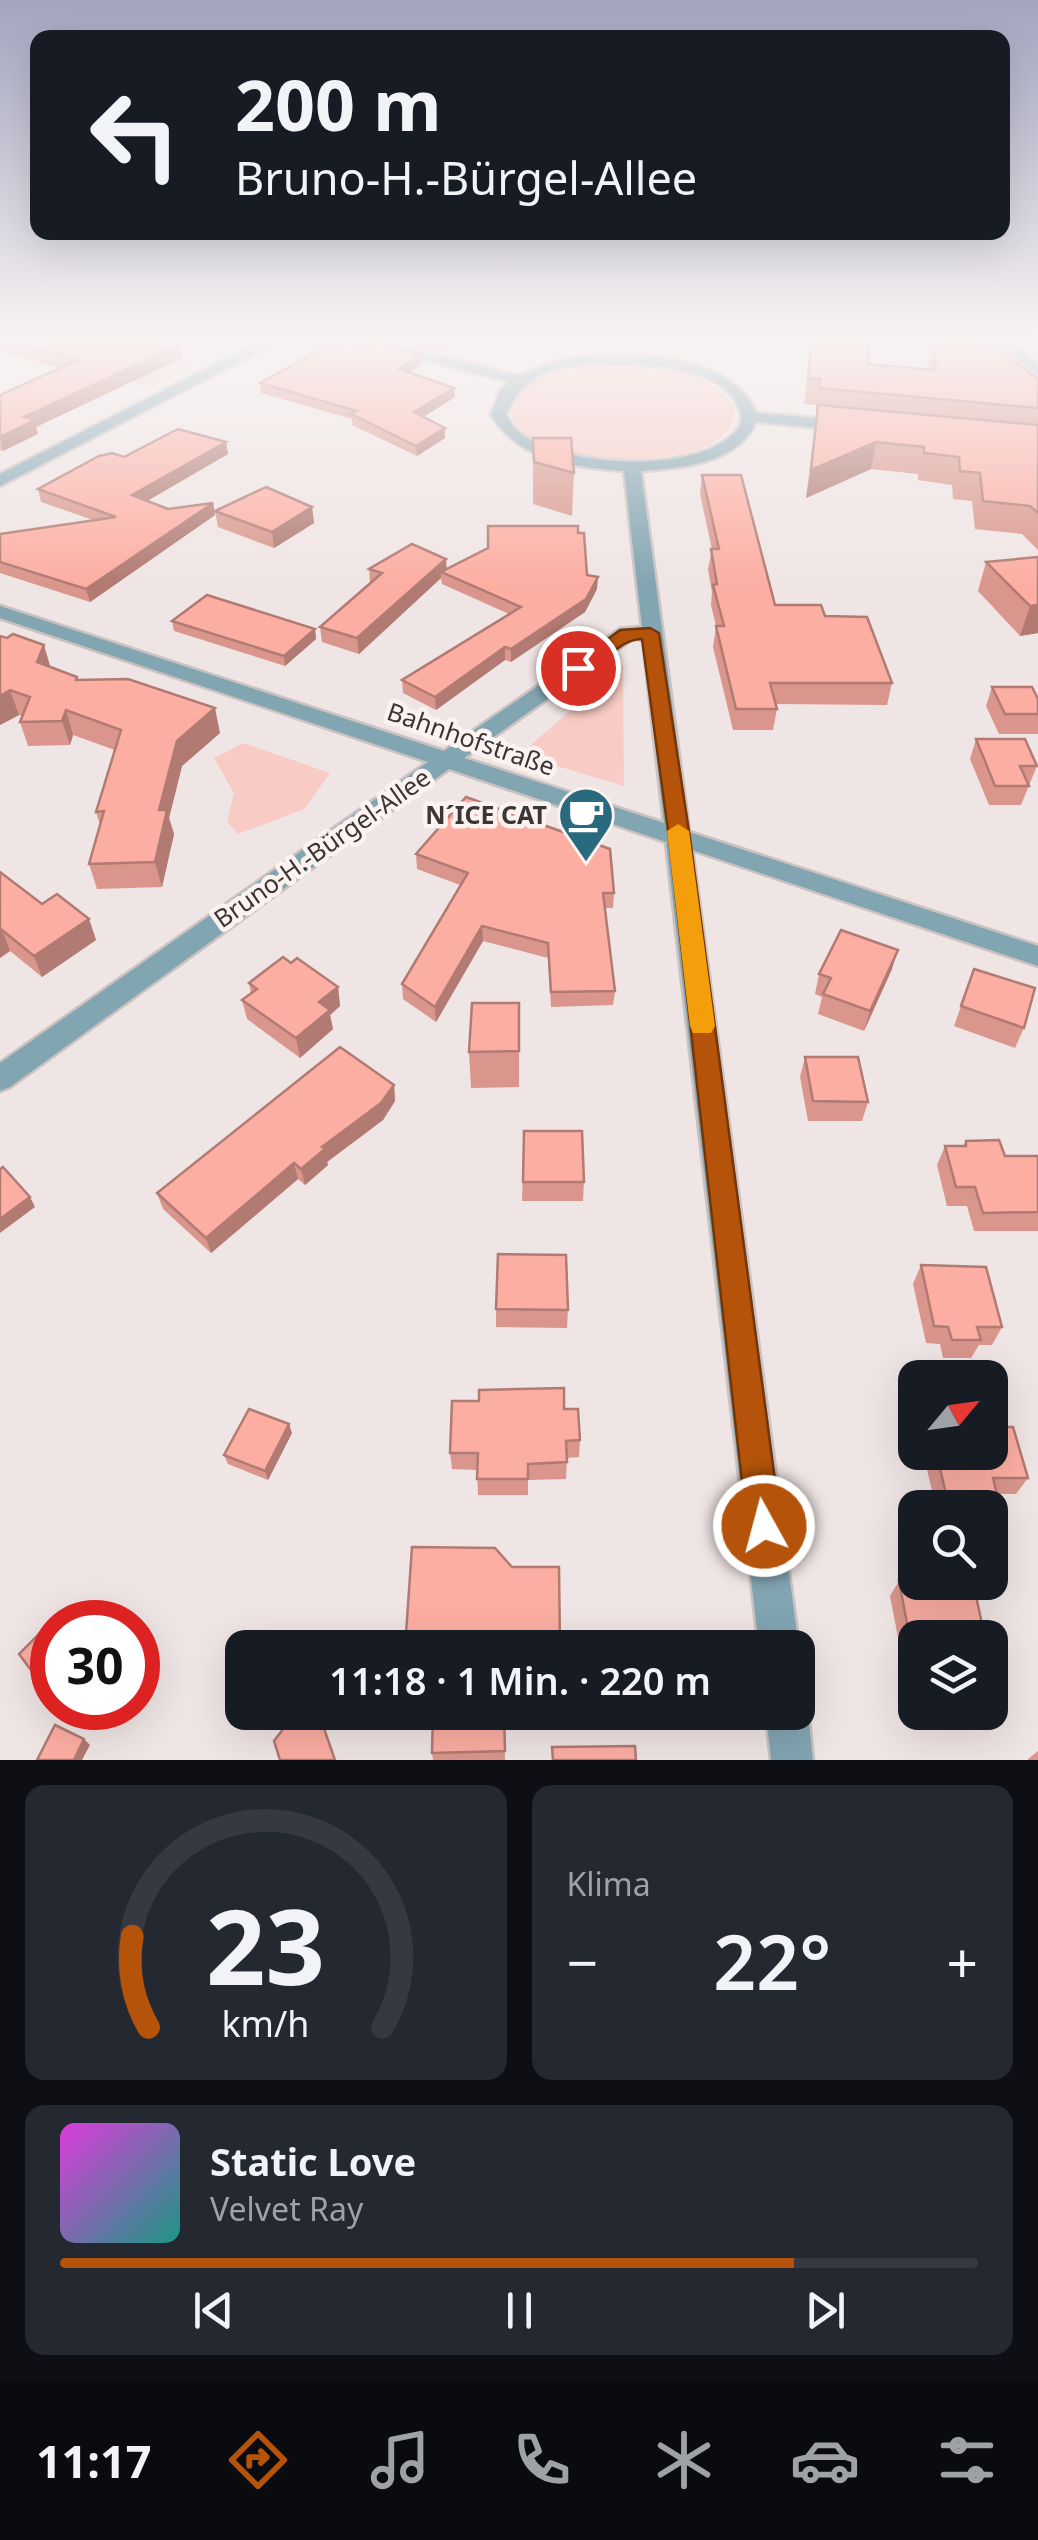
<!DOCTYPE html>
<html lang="de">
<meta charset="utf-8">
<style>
:root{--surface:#171b24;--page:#242831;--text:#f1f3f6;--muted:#9ea1a6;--line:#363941;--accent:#b45309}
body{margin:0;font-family:"Noto Sans",sans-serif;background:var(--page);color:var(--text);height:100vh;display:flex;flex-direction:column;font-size:38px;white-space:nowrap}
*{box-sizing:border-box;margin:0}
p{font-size:32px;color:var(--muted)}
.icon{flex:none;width:55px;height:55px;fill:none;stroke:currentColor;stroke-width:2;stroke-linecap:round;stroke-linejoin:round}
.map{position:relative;height:1760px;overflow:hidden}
.side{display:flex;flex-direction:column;gap:25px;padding:25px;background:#0d0f14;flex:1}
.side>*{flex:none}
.hud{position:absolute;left:30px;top:30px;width:980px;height:210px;border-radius:20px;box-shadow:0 10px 40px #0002;background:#171b24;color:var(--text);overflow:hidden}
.needle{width:65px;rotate:61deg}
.fabs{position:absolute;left:898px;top:1360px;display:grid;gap:20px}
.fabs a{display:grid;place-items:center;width:110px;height:110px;border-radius:20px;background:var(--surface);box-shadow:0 10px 40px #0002;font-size:50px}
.speed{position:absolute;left:30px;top:1600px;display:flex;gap:20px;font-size:50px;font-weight:700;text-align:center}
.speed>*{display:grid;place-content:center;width:130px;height:130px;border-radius:50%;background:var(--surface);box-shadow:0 10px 40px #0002;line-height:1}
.speed .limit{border:15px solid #d22;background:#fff;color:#111}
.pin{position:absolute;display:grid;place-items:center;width:85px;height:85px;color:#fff;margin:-42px;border:5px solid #fff;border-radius:50%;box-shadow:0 2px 10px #0007}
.me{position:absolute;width:110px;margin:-55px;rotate:353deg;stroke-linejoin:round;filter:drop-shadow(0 0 8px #0008)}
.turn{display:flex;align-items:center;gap:35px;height:210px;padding:0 40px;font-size:45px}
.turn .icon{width:130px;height:130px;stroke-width:2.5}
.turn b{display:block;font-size:70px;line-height:85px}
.big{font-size:75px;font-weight:600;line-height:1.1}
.side .widget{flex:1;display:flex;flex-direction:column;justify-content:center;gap:15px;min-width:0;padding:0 35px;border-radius:20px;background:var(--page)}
.side .dial{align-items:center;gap:0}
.dial svg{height:260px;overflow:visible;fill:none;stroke:var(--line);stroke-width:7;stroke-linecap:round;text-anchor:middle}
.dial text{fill:var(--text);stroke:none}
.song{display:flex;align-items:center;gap:30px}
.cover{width:120px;height:120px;border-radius:15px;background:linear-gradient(135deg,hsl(300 70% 55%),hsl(170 70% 35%))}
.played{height:10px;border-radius:5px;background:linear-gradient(90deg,var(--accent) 80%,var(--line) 80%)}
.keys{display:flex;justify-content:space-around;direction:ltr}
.heat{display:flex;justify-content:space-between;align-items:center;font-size:55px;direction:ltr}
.side .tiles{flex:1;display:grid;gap:25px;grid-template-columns:1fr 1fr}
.widget:last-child{grid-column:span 2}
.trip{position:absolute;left:225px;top:1630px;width:590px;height:100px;border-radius:20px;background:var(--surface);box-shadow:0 10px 40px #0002;font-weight:600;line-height:100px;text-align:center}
.dock{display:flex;height:160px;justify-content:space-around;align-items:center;background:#090b0e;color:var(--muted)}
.dock .icon{width:70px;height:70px}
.dock .on{color:var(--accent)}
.dock b{font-size:45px;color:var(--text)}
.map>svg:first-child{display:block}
.built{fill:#e7d5d2}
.green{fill:#f8cbc4}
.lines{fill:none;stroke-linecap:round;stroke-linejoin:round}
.street-casing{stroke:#cbc2c1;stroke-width:5}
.street{fill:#82a5b2;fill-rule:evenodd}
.wall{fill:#da968c}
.shaded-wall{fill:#b17a72}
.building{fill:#fdaea3;stroke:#b17a72;stroke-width:2.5}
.route{fill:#b45309;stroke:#753606;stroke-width:2.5}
.slow{fill:#f59e0b}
.labels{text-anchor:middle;stroke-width:9;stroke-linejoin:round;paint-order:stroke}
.street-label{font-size:25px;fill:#393635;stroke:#fcf3f1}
.poi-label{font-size:25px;font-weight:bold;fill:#393635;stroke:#fcf3f1;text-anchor:end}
</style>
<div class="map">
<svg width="1038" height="1760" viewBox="0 0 1038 1760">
<rect width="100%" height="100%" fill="#efe5e4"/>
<!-- built -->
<polygon class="built" points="49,338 249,338 151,387 22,350"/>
<!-- green -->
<g class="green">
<path d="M 630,364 C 669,368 713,373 735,408 C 734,435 713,445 690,452 C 650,463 529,466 512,417 C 495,369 604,363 630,364 Z"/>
<polygon points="623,665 624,786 524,756 523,752"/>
<polygon points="243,743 330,773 304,809 238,834 227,822 234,793 214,758"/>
</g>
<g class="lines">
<!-- street casing -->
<g class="street-casing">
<g id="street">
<polygon points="267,338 285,338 0,486 0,474"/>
<path d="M 338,338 L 362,338 C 402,347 442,357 482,366 C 492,369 509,376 519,375 C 533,372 547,363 562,360 C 617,349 732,351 756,413 L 850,421 L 858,426 L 850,431 L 756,422 C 738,464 680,468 641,471 L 689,832 L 1038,946 L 1038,966 L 692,850 L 799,1648 L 798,1652 L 798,1648 L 759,1648 L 666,842 L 449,769 L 10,1087 L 0,1091 L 0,1063 L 428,762 L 0,618 L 0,606 L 444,751 L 620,629 L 642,627 L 624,471 C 572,466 521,462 491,415 L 500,391 L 509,382 ZM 630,364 C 663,367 724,370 739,408 C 742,415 742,424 737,430 C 698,476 564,467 520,433 C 514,429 510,421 506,415 C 528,360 579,364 630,364 ZM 632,639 L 643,639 L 664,823 L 464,758 Z"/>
<polygon points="987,338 1003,338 1038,364 1038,375"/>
<polygon points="798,1695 808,1712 813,1760 771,1760 766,1712 798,1712"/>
</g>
</g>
<!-- street -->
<use href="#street" class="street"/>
</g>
<!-- wall -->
<g class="wall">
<polygon points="0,338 182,358 36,427 38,434 3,451 0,450 0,395 61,368 0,351"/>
<polygon points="378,338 465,338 440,353"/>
<polygon points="812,338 868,364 928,369 927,360 932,338 985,338 1038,379 1038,550 1022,534 975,529 972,501 953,499 952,485 918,480 918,474 871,469 806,498 816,415 816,405 804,404"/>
<polygon points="422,364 409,372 455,397 423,417 445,428 445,438 417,456 352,425 352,419 261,393 260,383"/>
<polygon points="533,438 574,473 572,516 533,504"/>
<polygon points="226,442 228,454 147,501 168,509 213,503 215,515 90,602 0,573 0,534 93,520 41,502 38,489 124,457"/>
<polygon points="702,475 775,605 825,616 892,683 887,705 776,704 777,709 773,730 733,730 713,647 716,626 711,605 712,592 708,569 712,549 700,494"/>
<polygon points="312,507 314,523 274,548 218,527 215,511"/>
<polygon points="578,533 587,575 597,589 585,612 511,662 505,660 436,710 403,693 402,680 509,614 442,584 441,578 359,654 322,642 320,627 370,583 369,569 447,569"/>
<polygon points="1038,557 1038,633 1020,636 978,591 986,562"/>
<polygon points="172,621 315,629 316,639 285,666 174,631"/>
<polygon points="7,638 50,667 78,680 220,733 182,766 169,818 174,834 162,887 97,889 89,864 100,825 96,812 115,750 73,735 70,745 28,746 20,722 22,716 19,715 0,725"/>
<polygon points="992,687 1038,699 1038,734 999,734 986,706"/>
<polygon points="976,739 1037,766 1021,805 989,805 970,759"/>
<polygon points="416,854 614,893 613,908 604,908 615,991 613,1005 551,1007 548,958 483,941 436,1022 403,999 402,984 460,885 417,869"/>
<polygon points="0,872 42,904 89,919 96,940 42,977 10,951 0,958"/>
<polygon points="291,963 338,987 340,1006 330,1015 333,1029 300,1058 247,1019 242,1000 251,993 249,983"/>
<polygon points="892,969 864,1031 818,1014 822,997 815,994 819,974"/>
<polygon points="974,969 1024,1028 1015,1048 954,1026"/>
<polygon points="519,1003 519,1087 471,1088 469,1052"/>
<polygon points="805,1057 868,1102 862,1121 808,1121 800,1077"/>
<polygon points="394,1085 395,1101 383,1120 327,1162 328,1165 305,1185 298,1179 211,1253 163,1209 157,1193"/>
<polygon points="524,1131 584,1182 583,1201 522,1201"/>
<polygon points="966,1141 1005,1156 1038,1156 1038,1231 974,1231 967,1206 947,1206 937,1165 945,1146 963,1146"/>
<polygon points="921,1265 1002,1327 992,1345 979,1345 971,1358 943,1358 940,1344 926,1343 913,1284"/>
<polygon points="496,1309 568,1310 567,1328 496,1327"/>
<polygon points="564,1409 580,1440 579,1457 567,1458 566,1479 528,1480 528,1495 478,1495 477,1470 452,1469 450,1453"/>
<polygon points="292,1433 268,1480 228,1464 224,1455"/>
<polygon points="923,1452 990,1452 1028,1478 1016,1494 997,1494 999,1503 990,1516 990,1508 936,1508"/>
<polygon points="899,1581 915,1638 915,1684 907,1684 890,1596"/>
<polygon points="504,1712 505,1760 433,1760 432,1753"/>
<polygon points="1038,1751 1038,1760 1028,1760 1028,1759"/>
</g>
<!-- shaded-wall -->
<g class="shaded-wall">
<polygon points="447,338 465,338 440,353 440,342"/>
<polygon points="180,345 182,358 36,427 38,434 3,451 0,437 24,417"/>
<polygon points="422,354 422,364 399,379 399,369"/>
<polygon points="454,388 455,397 414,423 414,412"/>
<polygon points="445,428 445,438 417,456 416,446"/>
<polygon points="226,442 228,454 135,508 132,495"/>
<polygon points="876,442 871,469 806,498 811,470"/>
<polygon points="213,503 215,515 90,602 86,589"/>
<polygon points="312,507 314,523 274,548 272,532"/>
<polygon points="446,559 447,573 441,572 441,578 359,654 357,638"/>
<polygon points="598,577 597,589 585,612 511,662 511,649"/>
<polygon points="1038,605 1038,633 1020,636 1030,606"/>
<polygon points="315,629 316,639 285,666 284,656"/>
<polygon points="44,645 51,669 37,662"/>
<polygon points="505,647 505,660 436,710 435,697"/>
<polygon points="10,690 19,715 0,725 0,696"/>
<polygon points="215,708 220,733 182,766 169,818 174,834 162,887 155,862 159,810 177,741"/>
<polygon points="66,710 73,735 70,745 62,721"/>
<polygon points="89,919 96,940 42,977 34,956"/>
<polygon points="482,926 483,941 436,1022 435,1007"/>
<polygon points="2,930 10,951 0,958 0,931"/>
<polygon points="898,950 892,969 864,1031 870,1011"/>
<polygon points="338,987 340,1006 330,1015 333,1029 300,1058 296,1038 319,1002"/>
<polygon points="394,1085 395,1101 383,1120 327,1162 328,1165 305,1185 301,1169 322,1147"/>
<polygon points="294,1163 298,1179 211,1253 206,1238"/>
<polygon points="30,1197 35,1207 0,1233 0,1219"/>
<polygon points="289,1424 292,1433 268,1480 265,1471"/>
<polygon points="52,1676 52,1688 49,1692 43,1686"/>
<polygon points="84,1739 90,1745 82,1760 74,1760"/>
</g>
<!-- building -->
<g class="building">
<polygon points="0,338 154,338 180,345 24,417 35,420 0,437 0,395 78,360"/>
<polygon points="359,338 422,354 399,369 454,388 414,412 445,428 416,446 351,414 357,411 260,383 324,348 339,349"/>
<polygon points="423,338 447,338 440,342"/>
<polygon points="812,338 869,338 868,364 936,370 933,338 985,338 1038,379 1038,408 819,388 820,379 808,378"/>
<polygon points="818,405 1038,425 1038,513 1030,506 983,501 980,473 960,471 959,457 924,453 924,447 876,442 811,470"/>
<polygon points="178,429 226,442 132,495 168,509 213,503 86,589 0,562 0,534 116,517 38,489 99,456 112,453 124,457"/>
<polygon points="533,438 571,438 574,473 534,462"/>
<polygon points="702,475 741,475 775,605 821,605 825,616 867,617 892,683 770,683 777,709 736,709 716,626 724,626 713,585 717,584 711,549 719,549"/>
<polygon points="266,487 312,507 272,532 215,511"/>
<polygon points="488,526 578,526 578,533 584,533 587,575 598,577 586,599 511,649 505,647 435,697 402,680 521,607 441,572 488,548"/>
<polygon points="412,544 446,559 357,638 320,627 382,573 369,569"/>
<polygon points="1038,557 1038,605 1030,606 986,562"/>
<polygon points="207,595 315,629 284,656 172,621"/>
<polygon points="13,634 44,645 37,662 77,677 76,680 128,679 215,708 177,741 159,810 167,810 155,862 89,864 104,811 96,812 121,730 66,710 62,721 20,722 30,697 10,690 0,696 0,636 7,638"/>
<polygon points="992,687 1032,687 1038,699 1038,714 1005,714"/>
<polygon points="976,739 1025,739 1037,766 1020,766 1029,786 995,786"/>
<polygon points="466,797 610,849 614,893 603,893 615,991 551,992 548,943 482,926 435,1007 402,984 468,873 416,854"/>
<polygon points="0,872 42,904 57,894 89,919 34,956 2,930 0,931"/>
<polygon points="841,930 898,950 870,1011 823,994 831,978 819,974"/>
<polygon points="283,957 291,963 297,958 338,987 319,1002 330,1010 296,1038 242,1000 257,989 249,983"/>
<polygon points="974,969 1035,988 1024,1028 961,1006"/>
<polygon points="472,1003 519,1003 519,1051 469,1052"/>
<polygon points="340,1047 394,1085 381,1103 322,1147 325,1149 301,1169 294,1163 206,1238 157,1193"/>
<polygon points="805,1057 858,1057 868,1102 813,1101"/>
<polygon points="524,1131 582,1131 584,1182 523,1182"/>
<polygon points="999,1140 1005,1156 1038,1156 1038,1212 983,1213 975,1187 956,1187 945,1146 966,1146 966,1141"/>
<polygon points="3,1167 30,1197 0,1219 0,1169"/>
<polygon points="498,1254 566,1255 568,1310 496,1309"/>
<polygon points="921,1265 986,1267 1002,1327 977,1327 981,1340 952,1340 948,1327 934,1326"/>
<polygon points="564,1388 564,1409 578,1409 580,1440 566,1441 567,1462 528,1464 528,1479 477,1479 478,1453 450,1453 452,1401 479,1401 479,1390"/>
<polygon points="990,1403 998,1427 1013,1427 1028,1478 993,1478 999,1503 948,1502 936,1452 990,1452"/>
<polygon points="249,1409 289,1424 265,1471 224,1455"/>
<polygon points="412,1547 495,1548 512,1567 559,1567 560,1648 405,1648"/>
<polygon points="899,1581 973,1582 985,1638 915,1638 915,1665"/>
<polygon points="43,1630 52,1642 52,1676 43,1686 19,1654"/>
<polygon points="296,1712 298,1712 304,1728 320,1717 335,1760 280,1760 274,1741"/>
<polygon points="433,1712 504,1712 505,1751 432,1753"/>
<polygon points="55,1725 84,1739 74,1760 37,1760"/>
<polygon points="635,1746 636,1760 553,1760 552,1747"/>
</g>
<!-- sky -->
<linearGradient id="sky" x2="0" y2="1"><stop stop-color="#a3a5c0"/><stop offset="0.58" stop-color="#f8f3f3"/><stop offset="1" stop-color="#f8f3f3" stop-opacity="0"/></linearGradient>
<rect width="1038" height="584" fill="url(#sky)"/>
<!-- route -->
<path class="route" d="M 650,628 L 659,633 L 690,838 L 781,1526 L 776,1539 L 764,1544 L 752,1539 L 747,1526 L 669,838 L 642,639 C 614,639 599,676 572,672 L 569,668 L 620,630 Z"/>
<!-- slow -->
<polygon class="slow" points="678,824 689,831 715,1026 711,1033 693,1033 690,1026 667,831"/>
<!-- icons -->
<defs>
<g id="cafe-pin" transform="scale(2.875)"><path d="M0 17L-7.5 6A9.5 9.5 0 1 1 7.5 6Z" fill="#2a6a7e" stroke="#fcf3f1"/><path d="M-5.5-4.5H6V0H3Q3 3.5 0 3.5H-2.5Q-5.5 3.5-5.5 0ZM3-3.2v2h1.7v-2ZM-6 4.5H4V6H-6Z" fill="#fff"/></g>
</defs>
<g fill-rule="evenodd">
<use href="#cafe-pin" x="586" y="815"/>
</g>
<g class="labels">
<!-- street labels -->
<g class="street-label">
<text transform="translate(471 739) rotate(19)" y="9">Bahnhofstraße</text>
<text transform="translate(322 848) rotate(-35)" y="9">Bruno-H.-Bürgel-Allee</text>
</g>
<!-- poi labels -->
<g class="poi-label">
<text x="547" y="824">N´ICE CAT</text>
</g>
</g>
</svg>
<div class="fabs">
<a><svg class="needle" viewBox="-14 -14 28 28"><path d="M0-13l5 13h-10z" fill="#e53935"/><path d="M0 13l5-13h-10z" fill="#9ea1a6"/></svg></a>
<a><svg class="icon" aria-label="search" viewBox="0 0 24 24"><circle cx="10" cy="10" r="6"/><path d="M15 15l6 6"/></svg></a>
<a><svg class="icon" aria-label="layers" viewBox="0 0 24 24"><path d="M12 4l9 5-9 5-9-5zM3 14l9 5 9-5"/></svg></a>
</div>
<div class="speed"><div class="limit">30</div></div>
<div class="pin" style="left:578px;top:668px;background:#d93025"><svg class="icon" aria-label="arrive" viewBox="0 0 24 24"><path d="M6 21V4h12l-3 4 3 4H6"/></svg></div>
<svg class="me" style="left:764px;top:1526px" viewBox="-20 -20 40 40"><circle r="17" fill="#b45309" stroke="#fff" stroke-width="3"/><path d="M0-11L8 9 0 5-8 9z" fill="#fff"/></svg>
<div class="trip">11:18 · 1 Min. · 220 m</div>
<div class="hud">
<div class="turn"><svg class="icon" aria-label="left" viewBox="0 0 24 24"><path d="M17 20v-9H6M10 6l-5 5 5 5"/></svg><div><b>200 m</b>Bruno-H.-Bürgel-Allee</div></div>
</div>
</div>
<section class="side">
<div class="tiles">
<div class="widget dial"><svg viewBox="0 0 100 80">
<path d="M14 69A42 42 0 1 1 86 69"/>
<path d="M14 69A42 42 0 0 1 9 41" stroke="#b45309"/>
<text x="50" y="56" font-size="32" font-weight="700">23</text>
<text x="50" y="72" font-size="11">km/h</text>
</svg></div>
<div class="widget"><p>Klima</p>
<div class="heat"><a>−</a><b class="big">22°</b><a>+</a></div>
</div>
<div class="widget">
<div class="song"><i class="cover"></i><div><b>Static Love</b><p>Velvet Ray</p></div></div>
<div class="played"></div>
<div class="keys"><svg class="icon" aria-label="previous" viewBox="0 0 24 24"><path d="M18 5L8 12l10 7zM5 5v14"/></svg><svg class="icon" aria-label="pause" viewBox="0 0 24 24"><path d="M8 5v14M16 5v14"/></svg><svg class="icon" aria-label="next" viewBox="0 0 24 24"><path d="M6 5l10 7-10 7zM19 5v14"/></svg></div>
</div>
</div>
</section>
<nav class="dock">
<b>11:17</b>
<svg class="icon on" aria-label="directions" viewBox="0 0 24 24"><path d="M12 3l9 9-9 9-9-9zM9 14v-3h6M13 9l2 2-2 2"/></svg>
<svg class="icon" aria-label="music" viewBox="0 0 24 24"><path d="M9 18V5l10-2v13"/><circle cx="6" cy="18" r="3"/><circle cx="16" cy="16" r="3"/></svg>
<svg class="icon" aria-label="phone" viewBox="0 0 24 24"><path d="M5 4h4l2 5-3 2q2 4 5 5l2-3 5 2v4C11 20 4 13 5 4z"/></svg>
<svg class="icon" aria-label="climate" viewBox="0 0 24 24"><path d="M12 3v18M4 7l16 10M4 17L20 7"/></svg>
<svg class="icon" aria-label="car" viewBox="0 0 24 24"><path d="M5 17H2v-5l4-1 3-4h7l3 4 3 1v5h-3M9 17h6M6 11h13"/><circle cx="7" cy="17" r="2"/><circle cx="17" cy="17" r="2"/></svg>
<svg class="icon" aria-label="filters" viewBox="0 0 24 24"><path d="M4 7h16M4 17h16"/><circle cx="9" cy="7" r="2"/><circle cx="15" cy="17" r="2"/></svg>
</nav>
